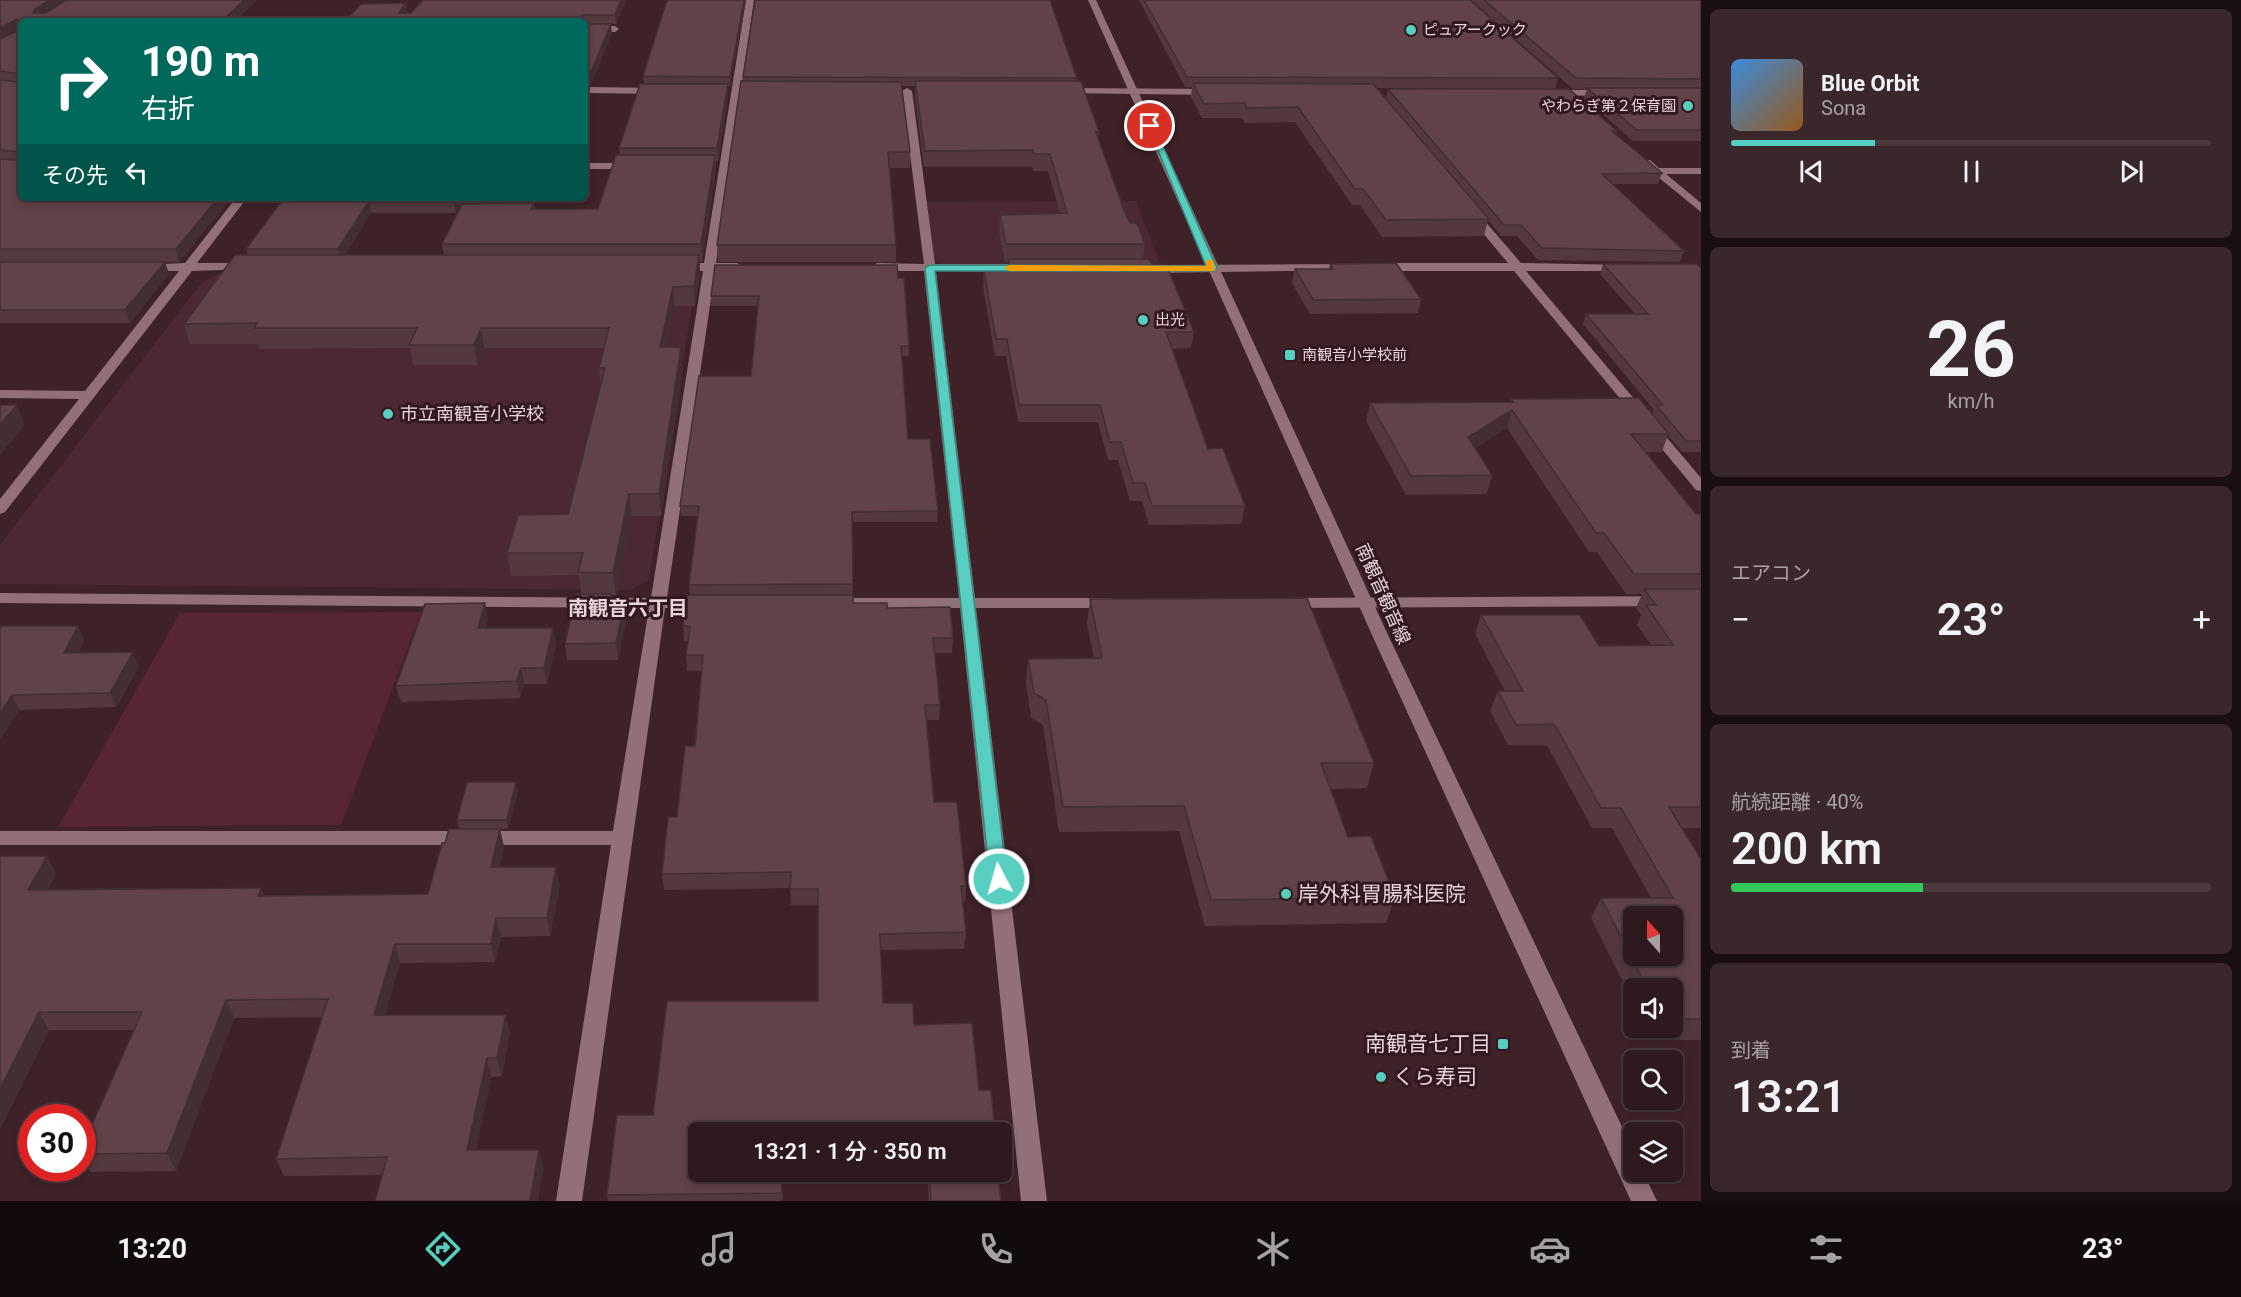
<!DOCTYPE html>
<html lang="ja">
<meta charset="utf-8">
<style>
:root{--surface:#2e1a1e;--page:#3a272b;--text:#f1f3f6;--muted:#a7a1a4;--line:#49383c;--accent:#58cec0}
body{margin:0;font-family:Roboto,"Noto Sans JP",sans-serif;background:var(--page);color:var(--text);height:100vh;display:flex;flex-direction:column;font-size:22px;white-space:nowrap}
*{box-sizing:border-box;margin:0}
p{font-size:20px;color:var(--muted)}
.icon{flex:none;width:33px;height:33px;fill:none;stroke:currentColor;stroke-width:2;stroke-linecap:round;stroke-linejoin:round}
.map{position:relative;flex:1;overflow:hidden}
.side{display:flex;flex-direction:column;gap:9px;padding:9px;background:#190e10;width:540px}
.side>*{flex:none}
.hud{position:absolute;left:18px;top:18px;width:570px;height:183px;border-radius:9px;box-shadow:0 3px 9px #0003,0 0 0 2px var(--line);background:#00695c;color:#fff;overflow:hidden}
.needle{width:39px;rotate:339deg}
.tools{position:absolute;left:1623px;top:906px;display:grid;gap:12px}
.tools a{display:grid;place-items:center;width:60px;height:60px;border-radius:9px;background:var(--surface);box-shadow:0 3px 9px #0003,0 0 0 2px var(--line);font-size:30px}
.speed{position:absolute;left:18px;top:1104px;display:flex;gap:12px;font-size:30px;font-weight:700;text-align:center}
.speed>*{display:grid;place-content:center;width:78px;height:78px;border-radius:50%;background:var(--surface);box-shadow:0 3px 9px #0003,0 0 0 2px var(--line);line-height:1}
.speed .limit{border:9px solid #d22;background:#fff;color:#111}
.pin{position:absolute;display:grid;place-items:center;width:51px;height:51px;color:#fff;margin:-26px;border:3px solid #fff;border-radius:50%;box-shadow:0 2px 6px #0007}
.me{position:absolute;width:66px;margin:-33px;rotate:354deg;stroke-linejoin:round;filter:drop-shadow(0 0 4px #0008)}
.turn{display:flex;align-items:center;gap:21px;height:126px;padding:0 24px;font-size:27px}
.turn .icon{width:78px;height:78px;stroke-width:2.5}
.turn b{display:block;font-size:42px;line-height:51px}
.then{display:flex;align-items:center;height:57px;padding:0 24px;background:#0003;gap:12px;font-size:22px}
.big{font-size:45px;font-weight:600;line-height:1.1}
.side .card{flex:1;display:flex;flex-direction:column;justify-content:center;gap:9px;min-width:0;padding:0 21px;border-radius:9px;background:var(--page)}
.side .dial{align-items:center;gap:0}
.dial b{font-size:78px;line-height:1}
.song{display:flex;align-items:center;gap:18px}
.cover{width:72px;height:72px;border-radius:9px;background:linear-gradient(135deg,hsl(210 70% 55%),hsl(30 70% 35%))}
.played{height:6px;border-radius:3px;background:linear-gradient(90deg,var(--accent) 30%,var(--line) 30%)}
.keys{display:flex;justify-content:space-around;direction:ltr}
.heat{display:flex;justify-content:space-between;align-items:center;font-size:33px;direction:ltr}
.charge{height:9px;border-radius:4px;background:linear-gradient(90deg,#34c759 40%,var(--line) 0)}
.trip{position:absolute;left:688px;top:1122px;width:324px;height:60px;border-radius:9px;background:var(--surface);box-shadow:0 3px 9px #0003,0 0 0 2px var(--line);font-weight:600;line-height:60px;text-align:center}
.tabs{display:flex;height:96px;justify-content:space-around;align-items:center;background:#120a0c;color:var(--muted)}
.tabs .icon{width:42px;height:42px}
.tabs .current{color:var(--accent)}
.tabs b{font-size:27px;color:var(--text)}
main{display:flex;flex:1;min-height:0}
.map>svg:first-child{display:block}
.built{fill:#4c2932}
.green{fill:#582533}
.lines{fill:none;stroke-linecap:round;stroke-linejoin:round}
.minor{fill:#927077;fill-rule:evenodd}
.secondary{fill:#927077;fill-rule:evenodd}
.wall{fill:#53393e;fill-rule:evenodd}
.shaded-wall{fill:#432e32}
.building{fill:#604248;stroke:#432e32;stroke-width:1.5;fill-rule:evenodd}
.route{fill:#58cec0;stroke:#39867d;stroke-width:1.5}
.slow{fill:#f59e0b}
.poi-dot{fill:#58cec0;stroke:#33191f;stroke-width:2}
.labels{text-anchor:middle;stroke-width:6;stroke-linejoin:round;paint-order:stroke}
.far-poi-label{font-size:15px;fill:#e7d4d7;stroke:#33191f;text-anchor:start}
.poi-label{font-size:18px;fill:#e7d4d7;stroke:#33191f;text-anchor:start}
.street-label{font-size:18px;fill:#e7d4d7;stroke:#33191f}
.neighbourhood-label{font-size:20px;font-weight:bold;fill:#e7d4d7;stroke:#33191f}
.near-poi-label{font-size:21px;fill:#e7d4d7;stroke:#33191f;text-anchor:start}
</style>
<main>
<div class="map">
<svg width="1701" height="1201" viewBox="0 0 1701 1201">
<rect width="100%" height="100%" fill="#3e2228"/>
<!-- built -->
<g class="built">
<polygon points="1136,201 1159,261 1151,265 944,265 932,260 925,202"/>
<polygon points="217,274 685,274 696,280 649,580 630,590 0,584 0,545 202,282"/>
</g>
<!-- green -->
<polygon class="green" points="421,612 341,825 58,827 180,613"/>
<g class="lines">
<!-- minor -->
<g class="minor">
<polygon points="746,0 754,0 716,263 737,263 743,267 737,271 715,271 667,598 707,598 715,603 707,608 665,608 582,1201 556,1201 611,845 0,845 0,831 613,831 649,608 0,603 0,593 651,598 703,271 679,271 673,267 679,263 704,263"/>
<polygon points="585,26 615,26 619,29 615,32 585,32"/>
<polygon points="585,87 659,88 664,91 659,94 585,93"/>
<polygon points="907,88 912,91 935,264 1028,264 1034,268 1028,272 936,271 975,598 1112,598 1120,603 1112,608 976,608 1047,1201 1021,1201 960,608 832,608 824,603 832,598 959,598 924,271 877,271 871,267 877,263 924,264 902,91"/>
<polygon points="1063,88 1214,89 1219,92 1214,95 1060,93 1060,89"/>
<polygon points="1552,90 1607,90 1612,93 1607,96 1549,95 1549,91"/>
<polygon points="1642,160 1650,160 1659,168 1701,168 1701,174 1666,174 1701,203 1701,212 1642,164"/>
<polygon points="585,163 635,163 640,166 635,169 585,169"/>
<polygon points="236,198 247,198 197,263 248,263 252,265 252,269 192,271 5,512 0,514 0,499 79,399 0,398 0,390 85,391 179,271 145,271 141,269 141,265 185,263"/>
<polygon points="1473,211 1477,212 1521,263 1629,265 1631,267 1625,271 1526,271 1701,478 1701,491 1696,490 1514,271 1378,271 1372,267 1378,263 1508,263 1467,214"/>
<polygon points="1352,264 1358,268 1356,270 1147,273 1141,269 1147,265"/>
<polygon points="1701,596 1701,606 1288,608 1280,603 1288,598"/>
</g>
<!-- secondary -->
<polygon class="secondary" points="1088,0 1096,0 1388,635 1634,1152 1634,1172 1643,1172 1657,1201 1631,1201 1372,635"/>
</g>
<!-- wall -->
<g class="wall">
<polygon points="0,0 257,0 235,21 21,21 21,198 226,198 227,203 179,262 0,262"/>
<polygon points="423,0 626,0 616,24 585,24 585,21 345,21 406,3 407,13 411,13"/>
<polygon points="667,0 746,0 730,86 728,86 728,95 718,161 716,161 716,171 702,262 700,262 700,274 695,306 674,306 666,347 683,368 661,516 632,516 616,595 611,595 612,599 625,599 627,616 618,660 567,660 565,644 581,594 579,575 511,576 507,553 568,514 601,385 599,368 604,348 484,348 477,365 413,365 410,348 260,349 258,344 190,344 184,324 248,255 246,249 284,198 464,198 456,213 371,213 345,255 444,255 442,244 534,203 534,209 598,209 620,155 619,148 644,84 643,76"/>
<path d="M 1139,0 L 1470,0 L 1558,78 L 1555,89 L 1617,131 L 1616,135 L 1662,173 L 1658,184 L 1613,184 L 1684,251 L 1680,262 L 1538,260 L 1517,236 L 1501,236 L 1488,220 L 1484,236 L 1382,237 L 1360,205 L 1352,205 L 1295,122 L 1245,123 L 1242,118 L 1202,118 L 1191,97 L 1192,87 L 1185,87 ZM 1377,88 L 1526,89 L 1388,89 L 1386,98 Z"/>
<polygon points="1471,0 1701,0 1701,141 1633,141 1584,98 1587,89 1573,89"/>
<polygon points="743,77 1077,78 1077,81 1099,132 1098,139 1130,223 1145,244 1143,259 1152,264 1194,332 1191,348 1172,349 1208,449 1245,506 1241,524 1149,525 1142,501 1130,501 1118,460 1108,460 1098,422 1018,422 1006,356 995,356 983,287 984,271 1008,271 1008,262 1005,262 999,232 1000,215 1060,213 1048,171 1033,171 1032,167 924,167 915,96 915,86 902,86 910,152 910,168 890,168 896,245 896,262 718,262 717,245 743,81"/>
<polygon points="0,262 165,262 169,274 130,323 0,323"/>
<polygon points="1330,264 1421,299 1418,313 1310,314 1292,283 1295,269 1329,269"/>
<polygon points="1603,264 1701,268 1701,452 1682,452 1668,435 1662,452 1646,452 1696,514 1701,514 1701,828 1682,828 1701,859 1701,1040 1651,1040 1645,1028 1672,1028 1672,988 1634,988 1634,1004 1591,918 1601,898 1651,898 1612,828 1592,828 1548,747 1544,745 1508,745 1490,711 1498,691 1505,691 1475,634 1481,615 1599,646 1651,645 1637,625 1641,615 1636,608 1642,594 1626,594 1597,552 1589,552 1507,428 1475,448 1492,475 1487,494 1406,495 1366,421 1370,403 1510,402 1511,399 1652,414 1654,410 1583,324 1586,314 1635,314 1600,274"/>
<polygon points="898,278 909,346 909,356 902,356 908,439 938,511 937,522 852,522 853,603 887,608 953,638 952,653 935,653 940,705 939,720 927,720 934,802 966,886 965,902 963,902 966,932 964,949 880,950 699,1132 783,1172 783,1201 608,1201 607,1195 653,1115 818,1001 818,905 791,905 790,888 664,890 662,874 695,746 702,671 687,671 686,655 688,642 684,641 683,625 690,595 689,585 698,516 681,516 680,506 751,376 758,306 711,306 711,296"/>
<polygon points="1090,599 1374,763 1367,788 1330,789 1348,837 1395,897 1386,923 1205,926 1179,831 1059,832 1043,725 1031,718 1026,684 1028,659 1094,658 1087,624"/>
<polygon points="488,619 486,628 553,628 556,644 547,684 524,684 520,698 401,702 396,686"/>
<polygon points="0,626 78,626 84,640 78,653 139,667 116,707 19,710 0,740"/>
<polygon points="518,791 508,829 459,829 457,820"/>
<polygon points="500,829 504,847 499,867 560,885 550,936 501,937 495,962 400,963 385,1015 510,1033 502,1076 491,1077 476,1150 544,1168 382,1175 284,1176 276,1159 322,1017 234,1018 176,1171 90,1172 82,1159 82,1147 134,1030 49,1030 0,1129 0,856 47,856 56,874 48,889 261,888 264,896 428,894 445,843"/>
<polygon points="927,1172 998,1172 1001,1201 929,1201"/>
</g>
<!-- shaded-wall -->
<g class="shaded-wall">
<polygon points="49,0 67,0 37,19 33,13 34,10"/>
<polygon points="244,0 257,0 235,21 222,21"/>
<polygon points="621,0 626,0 616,24 615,15"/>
<polygon points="744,0 746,0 730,86 730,77"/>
<polygon points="406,3 407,12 401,21 399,13"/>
<polygon points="17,19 20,29 0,39 0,28"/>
<polygon points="611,24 612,34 591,85 586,86 587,95 585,101 585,76"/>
<polygon points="728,84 728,95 718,161 717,148"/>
<polygon points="715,155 716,171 702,262 701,244"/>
<polygon points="218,198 226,198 227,203 179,262 176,249"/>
<polygon points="456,198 464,198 456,213 454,201"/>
<polygon points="369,201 371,213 341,262 338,249"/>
<polygon points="699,255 700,274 695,306 694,286"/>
<polygon points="165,262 169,274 130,323 125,310"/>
<polygon points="673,287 674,306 662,368 660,347"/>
<polygon points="481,328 484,348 477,365 474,345"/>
<polygon points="681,347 683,368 661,516 659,494"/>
<polygon points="17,405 25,425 0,455 0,425"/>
<polygon points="1512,410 1507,428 1463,455 1468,437"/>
<polygon points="629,494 632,516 616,595 613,573"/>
<polygon points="625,599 627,616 618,660 616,643"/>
<polygon points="485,603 488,619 481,644 478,628"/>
<polygon points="78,626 84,640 70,667 64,653"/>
<polygon points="553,628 556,644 547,684 544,668"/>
<polygon points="133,652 139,667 116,707 110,693"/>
<polygon points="521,668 524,684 520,698 517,681"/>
<polygon points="12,695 19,710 0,740 0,714"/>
<polygon points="516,782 518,791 508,829 507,820"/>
<polygon points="500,829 504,847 495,885 491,867"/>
<polygon points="47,856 56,874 38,908 28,890"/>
<polygon points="556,867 560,885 550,936 547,918"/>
<polygon points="261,888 268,907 258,896"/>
<polygon points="496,918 501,937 495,962 491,944"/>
<polygon points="395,944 400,963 380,1033 374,1015"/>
<polygon points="226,1000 234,1018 176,1171 167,1153"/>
<polygon points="39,1012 49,1030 0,1129 0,1089"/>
<polygon points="506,1015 510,1033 502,1076 497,1058"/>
<polygon points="487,1058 491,1077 472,1168 467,1150"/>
<polygon points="539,1150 544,1168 538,1201 530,1201"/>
<polygon points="782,1172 783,1172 783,1201 782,1193"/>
</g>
<!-- building -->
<g class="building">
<polygon points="0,0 49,0 34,10 33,13 46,13 66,0 244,0 222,21 21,21 21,198 218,198 176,249 0,249 0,159 17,160 19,152 0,150 0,80 17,82 20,74 0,71 0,39 19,30 19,20 17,19 0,28"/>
<polygon points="423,0 621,0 615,15 582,15 583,21 345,21 361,4 406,3 399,13 411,13"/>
<polygon points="667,0 744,0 730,77 643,76"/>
<polygon points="755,0 1050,0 1077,78 743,77"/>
<polygon points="1144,0 1470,0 1558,78 1187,77"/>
<polygon points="1484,0 1701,0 1701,79 1576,78"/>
<polygon points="585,24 611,24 590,74 585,76"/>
<polygon points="741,81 901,82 910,152 888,152 896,245 717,245"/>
<polygon points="915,81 1081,81 1099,132 1096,132 1125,213 1130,223 1135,223 1139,227 1145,244 1006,244 1000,215 1067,213 1050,154 1034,154 1033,150 925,151"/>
<polygon points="1193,83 1373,84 1489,219 1386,220 1363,189 1355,189 1298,107 1247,108 1245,103 1204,104"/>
<polygon points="640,84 728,84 717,148 619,148"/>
<polygon points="1587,88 1701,88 1701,130 1637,130"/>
<polygon points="1388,89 1569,89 1617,131 1612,131 1662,173 1602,174 1684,251 1542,248 1521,225 1504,225"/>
<polygon points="616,155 715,155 701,244 442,244 462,204 534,203 531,209 598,209"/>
<polygon points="284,198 456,198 454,201 369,201 338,249 246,249"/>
<polygon points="235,255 699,255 694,286 673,287 660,347 681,347 659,494 629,494 613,573 578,572 583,553 507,553 518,515 568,514 605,368 599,368 609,328 481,328 474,345 409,345 417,328 254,328 257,323 184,324"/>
<polygon points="1008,259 1149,259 1152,264 1166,264 1194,332 1166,332 1208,449 1223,448 1245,506 1152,506 1145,483 1133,483 1121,442 1110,442 1100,405 1019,405 1007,339 996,339 984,271 1011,271"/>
<polygon points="0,262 165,262 125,310 0,310"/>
<polygon points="1396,263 1421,299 1313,300 1295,269 1333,269 1330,264"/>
<polygon points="1603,264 1697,264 1701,268 1701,441 1686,441 1656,405 1663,405 1586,314 1648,314"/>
<polygon points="715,265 897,265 898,278 904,278 909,346 901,346 908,439 930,439 938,511 852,512 853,584 689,585 699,506 680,506 699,376 751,376 759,296 711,296"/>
<polygon points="1639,398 1669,434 1631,434 1696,514 1701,514 1701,574 1634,574 1604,533 1596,533 1512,410 1468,437 1492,475 1411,476 1370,403 1513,402 1511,399"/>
<polygon points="0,405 17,405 0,425"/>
<path d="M 1644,589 L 1701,589 L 1701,807 L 1669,807 L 1701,859 L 1701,1019 L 1672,1019 L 1672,988 L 1647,988 L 1601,898 L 1673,898 L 1621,808 L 1601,808 L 1556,727 L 1552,724 L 1516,725 L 1498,691 L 1523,691 L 1481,615 L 1580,615 L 1599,646 L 1673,645 L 1646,605 L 1656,605 ZM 1634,916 L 1672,916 L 1672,956 L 1634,956 Z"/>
<polygon points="576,594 611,594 610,599 625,599 616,643 565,644"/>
<polygon points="687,595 853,595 853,603 887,603 887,608 950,607 953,638 933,638 940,705 925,705 934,802 957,802 966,886 961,886 966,932 880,934 883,1003 913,1003 914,1025 972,1023 979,1090 991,1090 995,1132 699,1132 699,1172 782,1172 782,1193 607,1195 617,1115 653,1115 667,1001 818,1001 818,889 790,889 791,872 662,874 668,817 677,817 685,746 695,746 703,655 686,655 690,627 683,625"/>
<polygon points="1307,598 1374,763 1321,763 1348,837 1371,836 1395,897 1211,900 1184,806 1063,807 1046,700 1034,693 1028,659 1102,658 1090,599"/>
<polygon points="485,603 478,628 553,628 544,668 521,668 517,681 396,686 425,604"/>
<polygon points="0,626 78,626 64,653 133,652 110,693 12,695 0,714"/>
<polygon points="467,782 516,782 507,820 457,820"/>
<polygon points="449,829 500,829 491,867 556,867 547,918 496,918 491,944 395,944 374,1015 506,1015 497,1058 487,1058 467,1150 539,1150 530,1201 375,1201 387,1157 276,1159 328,999 226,1000 167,1153 82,1154 82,1147 142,1012 39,1012 0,1089 0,856 47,856 28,890 261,888 258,896 428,894 442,843 445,843"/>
<polygon points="929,1172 998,1172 1001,1201 931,1201"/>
</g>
<!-- route -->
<polygon class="route" points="1147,124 1154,126 1217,268 1215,271 935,271 1007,879 1005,883 993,883 990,879 925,268 930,265 1206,266"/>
<!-- slow -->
<polygon class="slow" points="1206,260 1213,260 1215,271 1009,271 1004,268 1009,265 1206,266"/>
<!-- markers -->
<g class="poi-dot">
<circle cx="1411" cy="30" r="6"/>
<circle cx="1688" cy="106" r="6"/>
<circle cx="1143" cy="320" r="6"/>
<rect x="1284" y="349" width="12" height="12" rx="3"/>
<circle cx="388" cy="414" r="6"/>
<circle cx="1286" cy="894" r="6"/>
<rect x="1497" y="1038" width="12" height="12" rx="3"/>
<circle cx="1381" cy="1077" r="6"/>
</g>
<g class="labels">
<!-- far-poi labels -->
<g class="far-poi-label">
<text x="1423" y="35">ピュアークック</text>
<text x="1676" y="111" text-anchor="end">やわらぎ第２保育園</text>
<text x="1155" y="325">出光</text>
<text x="1302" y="360">南観音小学校前</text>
</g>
<!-- poi labels -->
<g class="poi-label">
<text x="400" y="420">市立南観音小学校</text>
</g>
<!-- street labels -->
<g class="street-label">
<text transform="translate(1383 594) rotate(66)" y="6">南観音観音線</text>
</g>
<!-- neighbourhood labels -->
<g class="neighbourhood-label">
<text x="628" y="615">南観音六丁目</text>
</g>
<!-- near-poi labels -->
<g class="near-poi-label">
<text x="1298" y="901">岸外科胃腸科医院</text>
<text x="1491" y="1051" text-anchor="end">南観音七丁目</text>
<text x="1393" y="1084">くら寿司</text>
</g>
</g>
</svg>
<div class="tools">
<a><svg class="needle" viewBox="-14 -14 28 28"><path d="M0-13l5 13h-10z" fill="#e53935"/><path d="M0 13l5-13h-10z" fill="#a7a1a4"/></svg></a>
<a><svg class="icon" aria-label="sound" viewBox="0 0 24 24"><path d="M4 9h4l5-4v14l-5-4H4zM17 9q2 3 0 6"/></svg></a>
<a><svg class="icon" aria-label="search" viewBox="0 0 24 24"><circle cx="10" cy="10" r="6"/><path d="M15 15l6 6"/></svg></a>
<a><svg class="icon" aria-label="layers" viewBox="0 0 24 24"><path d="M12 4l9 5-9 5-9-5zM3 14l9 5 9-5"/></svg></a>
</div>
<div class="speed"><div class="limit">30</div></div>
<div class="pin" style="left:1150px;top:126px;background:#d93025"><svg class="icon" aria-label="arrive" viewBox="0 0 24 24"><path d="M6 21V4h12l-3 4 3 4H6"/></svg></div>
<svg class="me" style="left:999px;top:879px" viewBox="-20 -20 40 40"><circle r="17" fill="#58cec0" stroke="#fff" stroke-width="3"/><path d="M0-11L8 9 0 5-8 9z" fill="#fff"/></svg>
<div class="trip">13:21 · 1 分 · 350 m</div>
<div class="hud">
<div class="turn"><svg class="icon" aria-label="right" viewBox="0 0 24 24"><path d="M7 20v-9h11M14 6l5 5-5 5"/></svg><div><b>190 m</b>右折</div></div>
<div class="then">その先<svg class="icon" aria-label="left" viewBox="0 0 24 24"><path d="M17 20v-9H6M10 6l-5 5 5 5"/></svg></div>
</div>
</div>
<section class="side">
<div class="card">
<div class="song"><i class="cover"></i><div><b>Blue Orbit</b><p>Sona</p></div></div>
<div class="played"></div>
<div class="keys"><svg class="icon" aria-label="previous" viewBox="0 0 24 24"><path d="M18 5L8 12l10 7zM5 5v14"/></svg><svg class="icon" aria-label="pause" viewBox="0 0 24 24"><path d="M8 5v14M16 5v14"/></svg><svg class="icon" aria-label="next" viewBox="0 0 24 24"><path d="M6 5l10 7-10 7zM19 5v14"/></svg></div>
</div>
<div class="card dial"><b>26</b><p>km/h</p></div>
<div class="card"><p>エアコン</p>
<div class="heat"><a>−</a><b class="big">23°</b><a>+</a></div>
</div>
<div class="card"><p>航続距離 · 40%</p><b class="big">200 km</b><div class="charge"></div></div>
<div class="card"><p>到着</p><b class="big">13:21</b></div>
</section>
</main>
<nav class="tabs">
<b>13:20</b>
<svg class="icon current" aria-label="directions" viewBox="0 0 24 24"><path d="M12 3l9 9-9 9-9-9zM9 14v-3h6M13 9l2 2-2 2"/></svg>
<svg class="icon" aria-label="music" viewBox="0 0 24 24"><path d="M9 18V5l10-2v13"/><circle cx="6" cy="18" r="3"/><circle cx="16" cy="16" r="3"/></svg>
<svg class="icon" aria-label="phone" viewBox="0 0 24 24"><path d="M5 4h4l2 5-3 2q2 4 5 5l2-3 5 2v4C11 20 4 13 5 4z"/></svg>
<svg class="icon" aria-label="climate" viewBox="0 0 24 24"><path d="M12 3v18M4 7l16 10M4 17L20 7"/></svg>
<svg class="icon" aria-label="car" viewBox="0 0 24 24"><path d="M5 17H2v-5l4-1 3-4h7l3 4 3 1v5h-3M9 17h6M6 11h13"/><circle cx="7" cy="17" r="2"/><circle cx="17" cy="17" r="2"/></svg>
<svg class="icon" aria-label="filters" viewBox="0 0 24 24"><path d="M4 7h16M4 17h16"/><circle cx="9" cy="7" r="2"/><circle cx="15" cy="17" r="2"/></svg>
<b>23°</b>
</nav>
